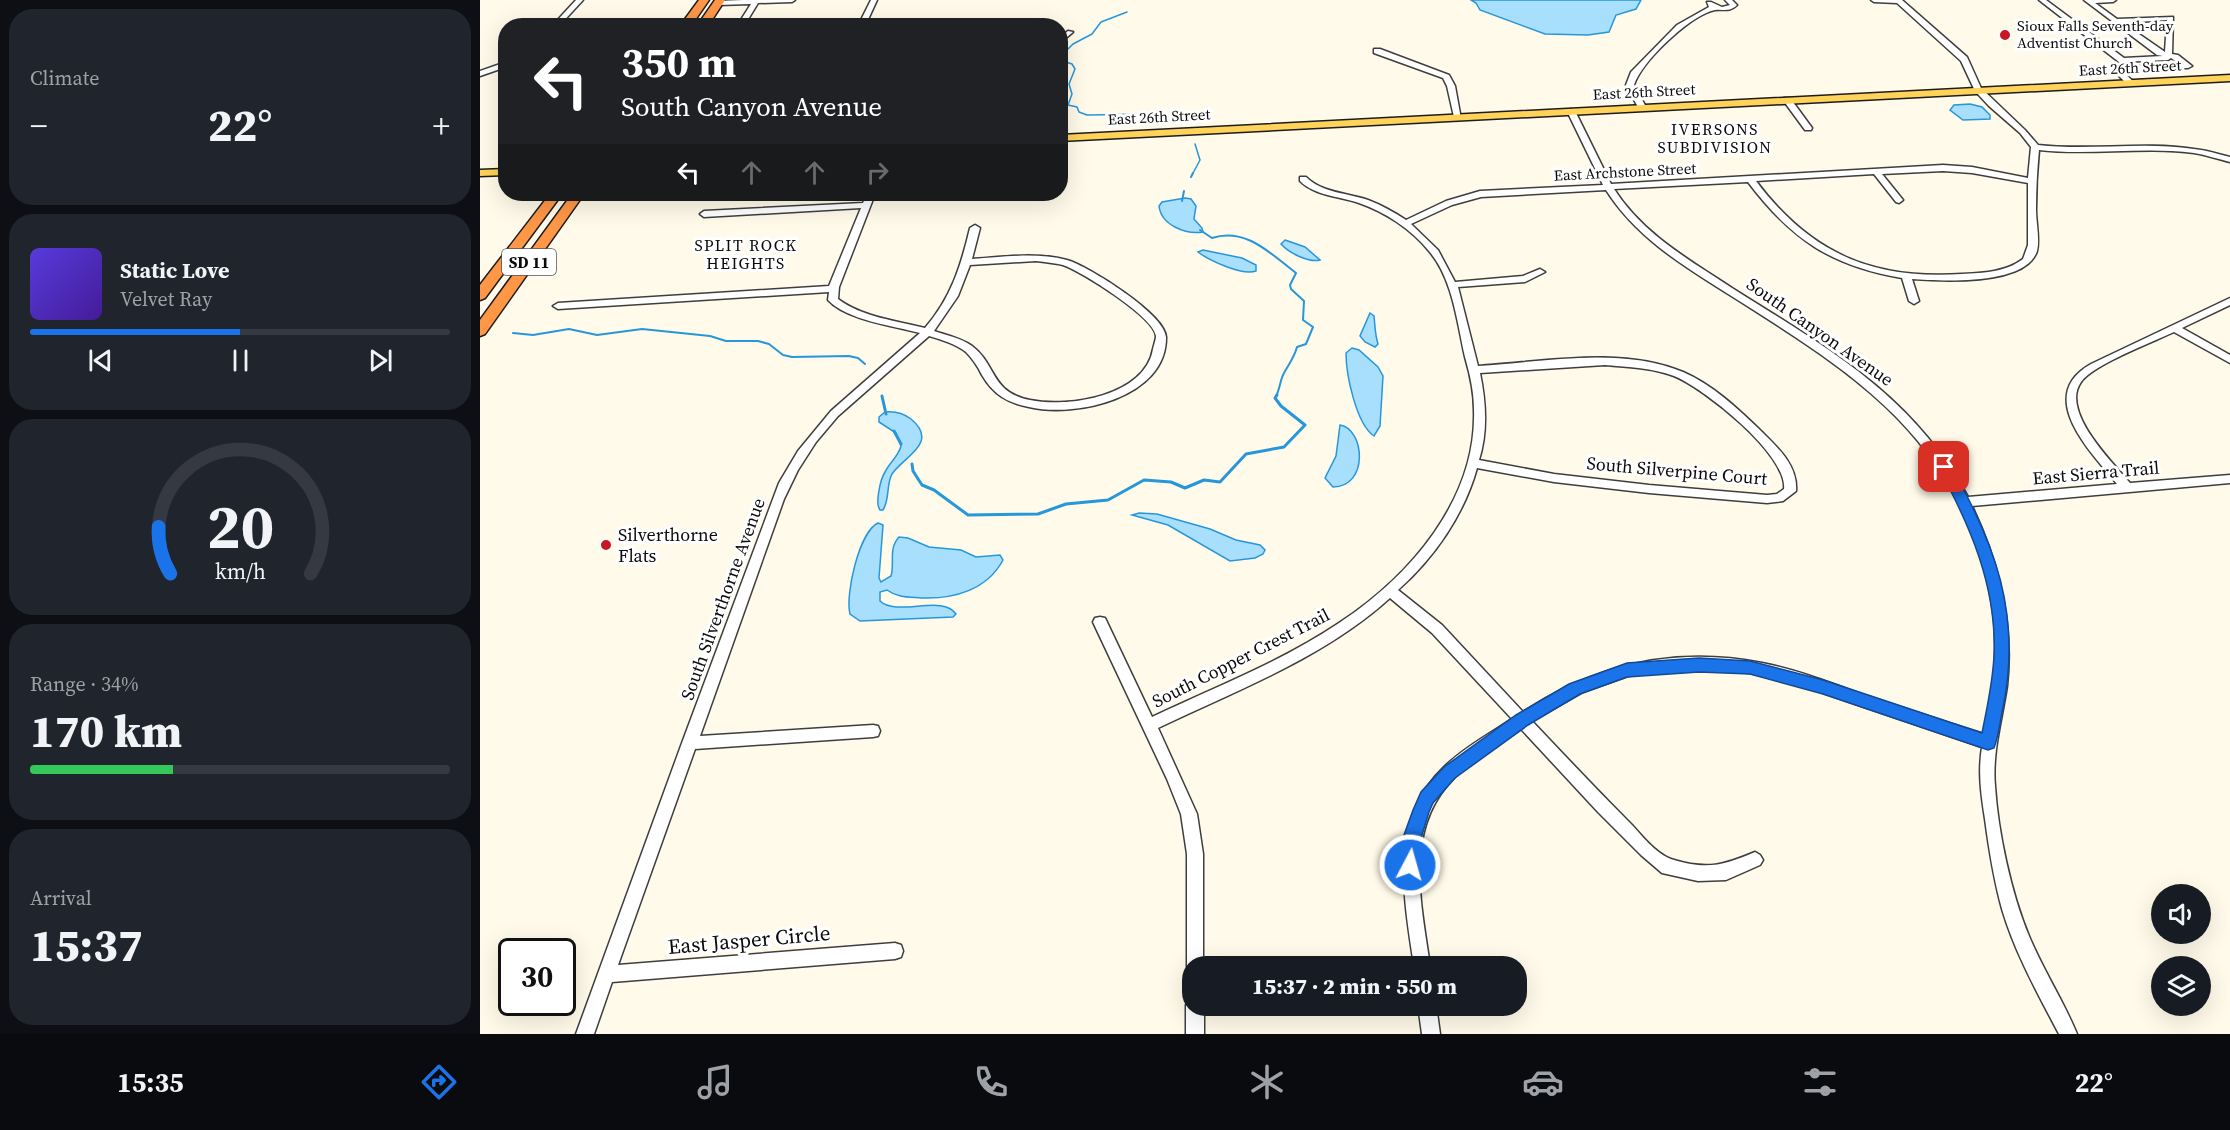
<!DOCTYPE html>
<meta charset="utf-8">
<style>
:root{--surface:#171b24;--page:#20242c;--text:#f1f3f6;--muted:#9ea1a6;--line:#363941;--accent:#1a73e8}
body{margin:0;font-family:"Source Serif 4",serif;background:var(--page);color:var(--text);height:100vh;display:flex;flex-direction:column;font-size:22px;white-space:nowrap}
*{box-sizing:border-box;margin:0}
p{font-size:20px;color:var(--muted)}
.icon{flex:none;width:33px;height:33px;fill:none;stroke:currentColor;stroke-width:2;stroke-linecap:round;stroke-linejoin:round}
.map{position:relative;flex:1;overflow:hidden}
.panel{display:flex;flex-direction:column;gap:9px;padding:9px;background:#0d0f14;width:480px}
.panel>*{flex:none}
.guide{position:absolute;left:18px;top:18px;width:570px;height:183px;border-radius:24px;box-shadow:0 6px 24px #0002;background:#202124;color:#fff;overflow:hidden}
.tools{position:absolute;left:1671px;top:884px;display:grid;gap:12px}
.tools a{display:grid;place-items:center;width:60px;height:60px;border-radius:50%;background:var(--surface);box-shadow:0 6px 24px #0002;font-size:30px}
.speed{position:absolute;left:18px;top:938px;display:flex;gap:12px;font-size:30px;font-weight:700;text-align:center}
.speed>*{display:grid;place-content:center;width:78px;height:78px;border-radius:50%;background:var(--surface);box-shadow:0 6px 24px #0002;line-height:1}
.speed .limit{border:3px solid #111;border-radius:9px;background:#fff;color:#111}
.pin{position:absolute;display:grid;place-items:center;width:51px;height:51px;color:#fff;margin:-26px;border-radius:12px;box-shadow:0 3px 9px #0006}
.me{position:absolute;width:66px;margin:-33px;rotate:6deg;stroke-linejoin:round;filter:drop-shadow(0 0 4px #0008)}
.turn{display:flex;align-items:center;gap:21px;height:126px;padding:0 24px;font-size:27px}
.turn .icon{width:78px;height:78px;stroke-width:2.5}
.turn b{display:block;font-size:42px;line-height:51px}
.lanes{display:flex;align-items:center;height:57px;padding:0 24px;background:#0003;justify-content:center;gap:30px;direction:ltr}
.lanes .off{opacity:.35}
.big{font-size:45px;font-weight:800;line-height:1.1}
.panel .card{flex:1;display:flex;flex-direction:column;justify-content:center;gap:9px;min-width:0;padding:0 21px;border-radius:24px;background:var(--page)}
.panel .dial{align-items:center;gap:0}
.dial svg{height:156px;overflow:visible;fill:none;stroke:var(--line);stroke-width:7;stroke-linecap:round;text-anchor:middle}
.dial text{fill:var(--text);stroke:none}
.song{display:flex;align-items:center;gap:18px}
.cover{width:72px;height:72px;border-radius:9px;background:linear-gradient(135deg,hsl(250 70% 55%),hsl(260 70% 35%))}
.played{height:6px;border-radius:3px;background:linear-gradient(90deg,var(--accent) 50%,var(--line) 50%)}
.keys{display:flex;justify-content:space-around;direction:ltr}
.heat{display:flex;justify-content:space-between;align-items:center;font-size:33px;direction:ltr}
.charge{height:9px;border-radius:4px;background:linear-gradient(90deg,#34c759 34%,var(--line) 0)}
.trip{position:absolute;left:702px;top:956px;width:345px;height:60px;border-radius:24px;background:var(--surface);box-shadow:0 6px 24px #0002;font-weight:800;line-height:60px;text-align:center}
.tabs{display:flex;height:96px;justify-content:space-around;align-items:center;background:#090b0e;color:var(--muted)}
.tabs .icon{width:42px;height:42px}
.tabs .selected{color:var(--accent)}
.tabs b{font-size:27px;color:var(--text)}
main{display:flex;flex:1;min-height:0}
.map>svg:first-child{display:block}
.water{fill:#a8dffc;stroke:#2797db;stroke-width:1.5}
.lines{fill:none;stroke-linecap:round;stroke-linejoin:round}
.stream-far2{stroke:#2797db;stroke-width:1.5}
.stream-far1{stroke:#2797db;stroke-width:2}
.stream{stroke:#2797db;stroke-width:3}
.minor-casing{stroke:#3e3e3e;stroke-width:3}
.major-casing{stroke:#1c1c1c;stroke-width:3}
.highway-casing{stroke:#1c1c1c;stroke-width:3}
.minor{fill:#fff;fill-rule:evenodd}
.major{fill:#ffd359;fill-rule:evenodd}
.highway{fill:#ff9747;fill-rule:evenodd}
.route{fill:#1a73e8;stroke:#114b97;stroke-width:1.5}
.poi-dot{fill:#c81622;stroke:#fff;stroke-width:2}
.labels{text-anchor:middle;stroke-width:6;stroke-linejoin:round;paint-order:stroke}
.far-poi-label{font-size:15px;fill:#0b0b0b;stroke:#fff;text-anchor:start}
.far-street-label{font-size:15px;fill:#0b0b0b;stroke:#fff}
.far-neighbourhood-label{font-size:16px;letter-spacing:1.5px;fill:#0b0b0b;stroke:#fff}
.shield{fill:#fff;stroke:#545454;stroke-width:1.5}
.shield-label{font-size:16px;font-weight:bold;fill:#0b0b0b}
.street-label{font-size:18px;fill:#0b0b0b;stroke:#fff}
.poi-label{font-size:18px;fill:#0b0b0b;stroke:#fff;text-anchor:start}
.near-street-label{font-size:21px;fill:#0b0b0b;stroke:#fff}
</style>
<main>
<section class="panel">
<div class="card"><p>Climate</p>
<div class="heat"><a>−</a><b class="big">22°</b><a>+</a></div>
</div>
<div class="card">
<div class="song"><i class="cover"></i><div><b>Static Love</b><p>Velvet Ray</p></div></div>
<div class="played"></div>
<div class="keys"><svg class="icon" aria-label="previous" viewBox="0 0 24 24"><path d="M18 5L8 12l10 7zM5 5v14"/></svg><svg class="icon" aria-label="pause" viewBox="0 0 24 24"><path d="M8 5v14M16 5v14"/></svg><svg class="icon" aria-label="next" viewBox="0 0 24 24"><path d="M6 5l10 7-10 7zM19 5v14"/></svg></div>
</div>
<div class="card dial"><svg viewBox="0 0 100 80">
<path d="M14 69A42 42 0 1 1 86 69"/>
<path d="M14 69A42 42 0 0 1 8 45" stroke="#1a73e8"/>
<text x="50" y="56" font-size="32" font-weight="700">20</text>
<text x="50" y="72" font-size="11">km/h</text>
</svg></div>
<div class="card"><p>Range · 34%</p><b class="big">170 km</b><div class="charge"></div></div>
<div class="card"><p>Arrival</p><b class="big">15:37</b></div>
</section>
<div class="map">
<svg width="1750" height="1034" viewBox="0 0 1750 1034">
<rect width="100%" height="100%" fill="#fffae9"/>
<!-- water -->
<g class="water">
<polygon points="991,0 1161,0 1156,9 1136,15 1129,32 1108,35 1065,34 1000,10 996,3"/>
<polygon points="1490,104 1502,107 1510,115 1510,119 1483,120 1470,110 1474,105"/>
<path d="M 705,198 L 711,199 L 716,206 L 714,219 L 722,228 L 723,232 C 706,235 681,225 679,206 L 682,202 Z"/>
<path d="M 805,240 L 825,247 L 840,260 C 829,263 809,253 801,244 Z"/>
<path d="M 723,250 L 762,258 L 776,265 L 776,271 C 763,276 730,261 718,252 Z"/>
<path d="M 890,313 L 894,316 C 895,325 895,335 898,344 L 895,347 L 885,342 L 880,336 Z"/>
<path d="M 872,348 L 879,350 L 898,367 L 903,376 L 900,426 L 894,436 C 876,424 866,374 866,353 Z"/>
<path d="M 405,412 C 415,411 423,413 431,419 C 460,443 423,457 412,474 C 406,485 410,499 403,510 L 400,510 C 395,504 400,480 405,472 C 410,462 418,457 421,446 L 416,433 L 399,422 L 399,417 Z"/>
<path d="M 860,425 C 885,429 889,487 853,487 L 845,478 L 856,456 Z"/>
<polygon points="659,513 677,514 730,529 756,540 780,545 785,550 783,554 775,558 750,561 688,525 652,515"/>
<path d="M 398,523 L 403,525 L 399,578 L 401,582 L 411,576 C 415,563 408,549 419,537 L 428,538 L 449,547 L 481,550 L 496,557 L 520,555 L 523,560 C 507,590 474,599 442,598 C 428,597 418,598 407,590 L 400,592 L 400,601 C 417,617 463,594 476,614 L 473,617 L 380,621 L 370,614 C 365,595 379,532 398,523 Z"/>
</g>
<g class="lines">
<!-- stream-far2 -->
<g class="stream-far2">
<polyline points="647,12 621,22 612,34 593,44 584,53 583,61 592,64 595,69 589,84 592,94 588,105 597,107 599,112 607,115 672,114 681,116 689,123"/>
<polyline points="712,175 720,160 715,144"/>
</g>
<!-- stream-far1 -->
<g class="stream-far1">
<polyline points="711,177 713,173"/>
<polyline points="702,201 704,191"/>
<path d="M 720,230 L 732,238 C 766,227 791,254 816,273 L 810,285 L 811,289 L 824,301 L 823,320 L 833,327 L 826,344 L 817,347 C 814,358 809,364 804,373 C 800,380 800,389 796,396"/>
<polyline points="33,333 53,335 89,329 117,335 162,329 230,336 246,341 278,341 289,344 303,355 312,357 369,356 378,358 385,364"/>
</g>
<!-- stream -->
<g class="stream">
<polyline points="402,396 406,414"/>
<polyline points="414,431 421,444"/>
<polyline points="432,464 433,471 442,485 454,490 488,515 558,514 586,504 628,500 664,480 691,482 705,488 724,480 740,482 766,454 804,447 825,425 801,406 795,398 797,395"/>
</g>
<!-- minor casing -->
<g class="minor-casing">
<g id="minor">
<polygon points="96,0 103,0 79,26 72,26"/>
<polygon points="263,0 315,0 312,2 278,3 264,26 257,26 271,4 238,5 235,3 238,1"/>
<polygon points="391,0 397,0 385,26 378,26"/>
<path d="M 1245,0 L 1252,0 L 1257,5 C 1248,14 1241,7 1231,11 C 1207,19 1162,61 1154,85 L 1166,107 L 1159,109 L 1146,85 L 1151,72 L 1197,25 L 1229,7 L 1227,2 L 1231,2 L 1242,7 L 1250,5 Z"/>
<path d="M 1391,0 L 1422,0 L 1487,57 L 1501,88 L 1545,130 L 1558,145 C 1610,151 1662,141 1714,149 C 1726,150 1738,154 1750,157 L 1750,162 C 1738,159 1726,155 1714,153 C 1662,146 1610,156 1559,150 C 1557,170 1556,190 1556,210 C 1556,223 1560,239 1557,251 C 1546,286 1461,281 1432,279 L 1439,301 L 1434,304 L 1429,301 L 1422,278 C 1351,266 1311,239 1268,182 L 1134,189 C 1163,234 1208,259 1252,288 C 1347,348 1432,394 1488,497 L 1637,484 C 1611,452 1554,396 1611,364 L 1750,298 L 1750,305 L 1702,328 L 1750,355 L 1750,363 L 1694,332 C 1673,342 1614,364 1601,382 C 1580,411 1632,462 1650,483 L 1750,475 L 1750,483 L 1492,506 C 1519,563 1534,623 1527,686 C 1522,720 1512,752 1515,786 C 1518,832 1531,893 1549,936 C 1563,970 1583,1000 1597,1034 L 1579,1034 C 1558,994 1535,953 1522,909 C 1514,880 1509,849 1505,819 C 1501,794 1498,772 1502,747 L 1308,681 L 1270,673 L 1241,670 L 1192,670 L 1148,676 L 1103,692 L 1052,721 C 1085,756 1118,791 1152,825 C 1163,837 1178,856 1194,860 C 1227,870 1245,865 1275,852 L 1280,855 L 1283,860 L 1280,865 L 1246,880 L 1218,881 L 1182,873 L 1161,855 L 1118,812 L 1041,729 C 1019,744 993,758 974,778 C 923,829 941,902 950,966 L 934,966 C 924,898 908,820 964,767 C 984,748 1009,734 1032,719 L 952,633 L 910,598 C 844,658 757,690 678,728 L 717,814 L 723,854 L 723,966 L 712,966 L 712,973 L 709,972 L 707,966 L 707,854 L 701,814 L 687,779 L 613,622 L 615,618 L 620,617 L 625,618 L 672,717 C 735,687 801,662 859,623 C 929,577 997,500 994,410 C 994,392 990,374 985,357 C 977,322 973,279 949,251 C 931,229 905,212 879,203 C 859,196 835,196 820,181 L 820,177 L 826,177 C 842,193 868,193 888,200 C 901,205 914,212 926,220 L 966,201 L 1000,191 L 1123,185 L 1087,111 L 1091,109 L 1095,111 L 1131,184 L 1463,165 L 1492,167 L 1548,178 L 1551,147 L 1540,133 L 1509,106 L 1495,91 L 1481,61 L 1417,3 L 1394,2 ZM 1463,171 L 1492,173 L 1548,183 L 1548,245 L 1543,259 C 1526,272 1503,273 1482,274 C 1392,280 1330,253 1276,181 L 1394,174 L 1416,202 L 1419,203 L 1423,200 L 1402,174 ZM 1126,190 C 1161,245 1218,274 1272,309 C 1371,372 1453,427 1496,542 C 1509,579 1517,619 1515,658 C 1514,684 1509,709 1504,734 C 1465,722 1426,709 1387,696 C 1353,684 1318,670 1282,663 C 1196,646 1116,664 1043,712 L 962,625 L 918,590 C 954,558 984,515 997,468 L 1074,482 L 1169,493 L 1287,503 L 1303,501 L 1316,491 C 1318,465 1297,447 1280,430 C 1257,408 1233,385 1203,372 C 1140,346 1064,362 998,366 L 978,287 L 1045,282 L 1065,272 L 1060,269 L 1043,276 L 975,282 L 958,250 L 931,224 L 972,205 L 1001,197 ZM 1125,365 C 1149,367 1172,368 1194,376 C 1224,388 1308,455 1304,489 L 1297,494 L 1287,495 L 1169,485 L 1074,474 L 999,460 C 1008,432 1006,402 1000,373 Z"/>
<path d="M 1559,0 L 1566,0 L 1644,58 L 1683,56 L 1677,55 L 1604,0 L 1636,0 L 1633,2 L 1615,3 L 1637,19 L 1693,17 L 1692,54 L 1698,55 L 1712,66 L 1708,68 L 1645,71 L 1644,73 L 1655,83 L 1648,85 L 1636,73 L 1639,67 L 1700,64 L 1691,58 L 1688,60 L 1639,62 ZM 1687,20 L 1685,52 L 1643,23 Z"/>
<polygon points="588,31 593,32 580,43 580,37"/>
<polygon points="894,49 900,49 969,75 975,86 981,119 974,117 967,86 963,78 894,53"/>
<polygon points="26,62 26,67 0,76 0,71"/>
<polygon points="1304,98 1310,98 1332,128 1331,130 1325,130 1303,100"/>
<path d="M 387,194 L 395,194 L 359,287 L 358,299 C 382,317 417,321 445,328 C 471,298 481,266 490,228 L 495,225 L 500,228 L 492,259 C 523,257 556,252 587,260 C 608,266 685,314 686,337 C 687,398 595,418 549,407 C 527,403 513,394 502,375 C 498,367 493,359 486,352 C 476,344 462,340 449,336 L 358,416 L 336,442 L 318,470 L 304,499 L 220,736 L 393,725 L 398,726 L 400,731 L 398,736 L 393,737 L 215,749 L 138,965 L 415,943 L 421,945 L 423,951 L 421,957 L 415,959 L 132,982 L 114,1034 L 96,1034 L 202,743 L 299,483 L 318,451 L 351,411 L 440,333 C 414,326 366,320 348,300 L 349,292 L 78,309 L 73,306 L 78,303 L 349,286 L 381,208 L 224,217 L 220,214 L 224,211 L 383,203 ZM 556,261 C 565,262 575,263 583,265 C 601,271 674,317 676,336 C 676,339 674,345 673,349 C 665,396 589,408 550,400 C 510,392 517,365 492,346 C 481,338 466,335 454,331 L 478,296 L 490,265 Z"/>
<polygon points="712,998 712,1005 724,1005 724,1034 706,1034 706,1005 709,999"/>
<polygon points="938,1005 956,1005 960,1034 942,1034"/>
</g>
</g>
<!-- major casing -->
<g class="major-casing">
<g id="major">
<polygon points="1750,75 1750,81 580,141 580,135"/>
<polygon points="26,169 26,175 0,176 0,170"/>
</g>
</g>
<!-- highway casing -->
<g class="highway-casing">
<g id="highway">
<polygon points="219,0 229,0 211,26 200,26"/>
<polygon points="235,0 245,0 228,26 217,26"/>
<polygon points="70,194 82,194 5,298 0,300 0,285"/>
<polygon points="92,194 104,194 5,334 0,336 0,320"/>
</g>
</g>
<!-- minor -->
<use href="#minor" class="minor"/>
<!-- major -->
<use href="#major" class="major"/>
<!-- highway -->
<use href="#highway" class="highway"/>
</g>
<!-- route -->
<path class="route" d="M 1464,462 L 1469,463 C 1515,543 1542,614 1523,708 C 1520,721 1519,735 1514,748 L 1508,750 L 1343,694 L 1270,674 L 1219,672 L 1147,677 L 1100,694 L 1048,725 L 975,778 L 953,803 L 949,812 L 942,835 L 936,871 L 930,873 L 924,871 L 921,865 L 924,835 L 933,810 L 941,792 L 964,767 L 1036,715 L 1089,684 L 1147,663 L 1219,658 L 1270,661 L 1343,680 L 1502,733 C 1507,707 1513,682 1514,655 C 1517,587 1490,525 1458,467 Z"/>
<!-- markers -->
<g class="poi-dot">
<circle cx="1525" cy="35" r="6"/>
<circle cx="126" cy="545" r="6"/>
</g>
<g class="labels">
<!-- far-poi labels -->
<g class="far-poi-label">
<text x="1537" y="31">Sioux Falls Seventh-day<tspan x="1537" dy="17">Adventist Church</tspan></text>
</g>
<!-- far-street labels -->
<g class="far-street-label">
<text transform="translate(1650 68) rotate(-3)" y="5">East 26th Street</text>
<text transform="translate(1164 92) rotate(-3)" y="5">East 26th Street</text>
<text transform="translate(679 117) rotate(-3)" y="5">East 26th Street</text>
<text transform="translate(1145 172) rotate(-3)" y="5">East Archstone Street</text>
</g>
<!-- far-neighbourhood labels -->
<g class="far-neighbourhood-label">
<text x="1235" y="135">IVERSONS<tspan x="1235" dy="18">SUBDIVISION</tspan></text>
<text x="266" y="251">SPLIT ROCK<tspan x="266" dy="18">HEIGHTS</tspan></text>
</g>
<!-- shield labels -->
<rect class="shield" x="22" y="249" width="54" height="26" rx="4.5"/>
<g class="shield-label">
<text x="49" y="268">SD 11</text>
</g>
<!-- street labels -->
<g class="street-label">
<text transform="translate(1340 332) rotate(35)" y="6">South Canyon Avenue</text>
<text transform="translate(1197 471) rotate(5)" y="6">South Silverpine Court</text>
<text transform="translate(1616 473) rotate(-5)" y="6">East Sierra Trail</text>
<text transform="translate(243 599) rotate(-70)" y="6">South Silverthorne Avenue</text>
<text transform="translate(761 658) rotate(-27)" y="6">South Copper Crest Trail</text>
</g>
<!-- poi labels -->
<g class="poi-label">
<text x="138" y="541">Silverthorne<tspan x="138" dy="21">Flats</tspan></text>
</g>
<!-- near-street labels -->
<g class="near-street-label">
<text transform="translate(269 940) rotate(-5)" y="7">East Jasper Circle</text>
</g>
</g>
</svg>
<div class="tools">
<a><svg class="icon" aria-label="sound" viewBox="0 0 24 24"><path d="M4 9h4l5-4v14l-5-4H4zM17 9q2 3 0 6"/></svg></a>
<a><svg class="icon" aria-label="layers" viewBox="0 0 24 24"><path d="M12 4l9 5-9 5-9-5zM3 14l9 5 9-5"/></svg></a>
</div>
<div class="speed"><div class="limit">30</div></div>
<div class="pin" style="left:1464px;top:467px;background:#d93025"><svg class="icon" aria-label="arrive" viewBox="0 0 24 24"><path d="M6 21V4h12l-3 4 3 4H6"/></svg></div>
<svg class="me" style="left:930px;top:865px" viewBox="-20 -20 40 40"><circle r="17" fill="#1a73e8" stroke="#fff" stroke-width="3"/><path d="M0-11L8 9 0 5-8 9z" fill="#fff"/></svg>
<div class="trip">15:37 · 2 min · 550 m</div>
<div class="guide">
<div class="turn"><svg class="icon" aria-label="left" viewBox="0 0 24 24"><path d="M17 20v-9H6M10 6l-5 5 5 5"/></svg><div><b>350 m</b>South Canyon Avenue</div></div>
<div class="lanes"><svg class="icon" aria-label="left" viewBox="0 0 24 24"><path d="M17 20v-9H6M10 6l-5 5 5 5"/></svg><svg class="icon off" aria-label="ahead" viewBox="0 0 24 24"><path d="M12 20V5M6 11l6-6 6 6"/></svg><svg class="icon off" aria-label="ahead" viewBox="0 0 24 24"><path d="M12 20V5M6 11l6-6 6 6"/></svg><svg class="icon off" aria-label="right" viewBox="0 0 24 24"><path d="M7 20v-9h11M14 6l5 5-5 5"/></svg></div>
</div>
</div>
</main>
<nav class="tabs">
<b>15:35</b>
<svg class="icon selected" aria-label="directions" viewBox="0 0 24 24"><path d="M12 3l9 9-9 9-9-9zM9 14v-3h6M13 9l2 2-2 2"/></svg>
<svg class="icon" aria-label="music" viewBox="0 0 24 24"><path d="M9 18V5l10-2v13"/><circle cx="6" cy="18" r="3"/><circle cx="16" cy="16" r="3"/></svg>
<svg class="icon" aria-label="phone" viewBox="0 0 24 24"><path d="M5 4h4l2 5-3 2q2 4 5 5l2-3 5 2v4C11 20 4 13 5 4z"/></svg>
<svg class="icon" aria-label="climate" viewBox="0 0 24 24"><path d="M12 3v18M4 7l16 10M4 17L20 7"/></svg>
<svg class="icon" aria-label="car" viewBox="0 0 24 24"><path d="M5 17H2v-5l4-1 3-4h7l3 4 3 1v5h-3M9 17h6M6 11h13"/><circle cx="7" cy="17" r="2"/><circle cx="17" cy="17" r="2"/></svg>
<svg class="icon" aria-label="filters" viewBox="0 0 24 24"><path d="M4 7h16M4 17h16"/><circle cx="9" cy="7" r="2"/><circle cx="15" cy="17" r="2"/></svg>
<b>22°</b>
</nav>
